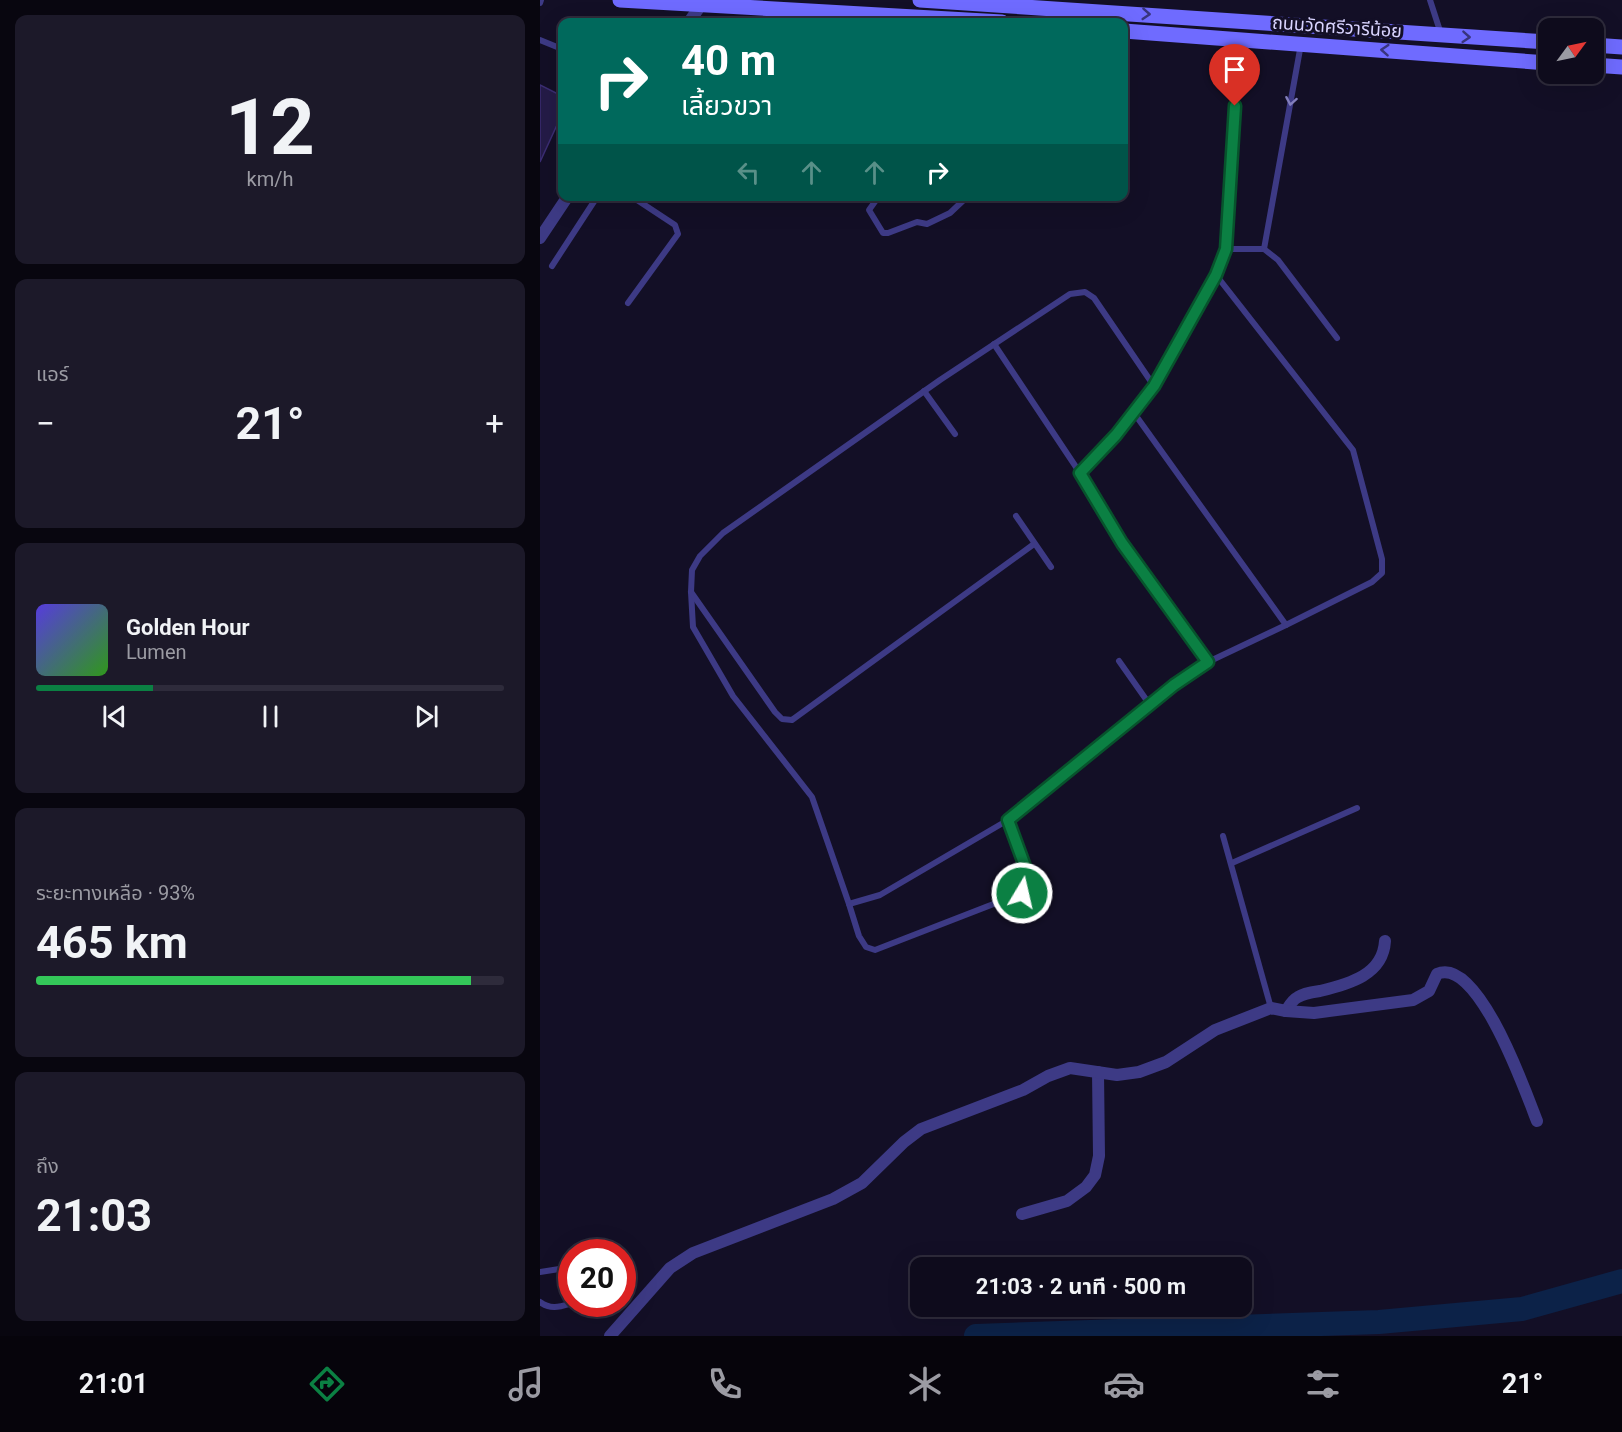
<!DOCTYPE html>
<html lang="th">
<meta charset="utf-8">
<style>
:root{--surface:#0e0b1c;--page:#1c1929;--text:#f1f3f6;--muted:#9b9ba3;--line:#2e2b3b;--accent:#0b8043}
body{margin:0;font-family:Roboto,"Noto Sans Thai",sans-serif;background:var(--page);color:var(--text);height:100vh;display:flex;flex-direction:column;font-size:22px;white-space:nowrap}
*{box-sizing:border-box;margin:0}
p{font-size:20px;color:var(--muted)}
.icon{flex:none;width:33px;height:33px;fill:none;stroke:currentColor;stroke-width:2;stroke-linecap:round;stroke-linejoin:round}
.map{position:relative;flex:1;overflow:hidden}
.panel{display:flex;flex-direction:column;gap:15px;padding:15px;background:#08060f;width:540px}
.panel>*{flex:none}
.hud{position:absolute;left:18px;top:18px;width:570px;height:183px;border-radius:12px;box-shadow:0 6px 24px #0002,0 0 0 2px var(--line);background:#00695c;color:#fff;overflow:hidden}
.needle{width:39px;rotate:57deg}
.tools{position:absolute;left:998px;top:18px;display:grid;gap:12px}
.tools a{display:grid;place-items:center;width:66px;height:66px;border-radius:12px;background:var(--surface);box-shadow:0 6px 24px #0002,0 0 0 2px var(--line);font-size:30px}
.speed{position:absolute;left:18px;top:1239px;display:flex;gap:12px;font-size:30px;font-weight:700;text-align:center}
.speed>*{display:grid;place-content:center;width:78px;height:78px;border-radius:50%;background:var(--surface);box-shadow:0 6px 24px #0002,0 0 0 2px var(--line);line-height:1}
.speed .limit{border:9px solid #d22;background:#fff;color:#111}
.pin{position:absolute;display:grid;place-items:center;width:51px;height:51px;color:#fff;margin:-62px -26px;border-radius:50% 50% 50% 0;rotate:-45deg;box-shadow:0 0 6px #0007}
.pin .icon{rotate:45deg}
.me{position:absolute;width:66px;margin:-33px;rotate:9deg;stroke-linejoin:round;filter:drop-shadow(0 0 4px #0008)}
.turn{display:flex;align-items:center;gap:21px;height:126px;padding:0 24px;font-size:27px}
.turn .icon{width:78px;height:78px;stroke-width:2.5}
.turn b{display:block;font-size:42px;line-height:51px}
.lanes{display:flex;align-items:center;height:57px;padding:0 24px;background:#0003;justify-content:center;gap:30px;direction:ltr}
.lanes .off{opacity:.35}
.big{font-size:45px;font-weight:700;line-height:1.1}
.panel .card{flex:1;display:flex;flex-direction:column;justify-content:center;gap:9px;min-width:0;padding:0 21px;border-radius:12px;background:var(--page)}
.panel .dial{align-items:center;gap:0}
.dial b{font-size:78px;line-height:1}
.song{display:flex;align-items:center;gap:18px}
.cover{width:72px;height:72px;border-radius:9px;background:linear-gradient(135deg,hsl(250 70% 55%),hsl(110 70% 35%))}
.played{height:6px;border-radius:3px;background:linear-gradient(90deg,var(--accent) 25%,var(--line) 25%)}
.keys{display:flex;justify-content:space-around;direction:ltr}
.heat{display:flex;justify-content:space-between;align-items:center;font-size:33px;direction:ltr}
.charge{height:9px;border-radius:4px;background:linear-gradient(90deg,#34c759 93%,var(--line) 0)}
.trip{position:absolute;left:370px;top:1257px;width:342px;height:60px;border-radius:12px;background:var(--surface);box-shadow:0 6px 24px #0002,0 0 0 2px var(--line);font-weight:700;line-height:60px;text-align:center}
.menu{display:flex;height:96px;justify-content:space-around;align-items:center;background:#06040b;color:var(--muted)}
.menu .icon{width:42px;height:42px}
.menu .on{color:var(--accent)}
.menu b{font-size:27px;color:var(--text)}
main{display:flex;flex:1;min-height:0}
.map>svg:first-child{display:block}
.lines{fill:none;stroke-linecap:round;stroke-linejoin:round}
.canal{stroke:#0c2248;stroke-width:14}
.river{stroke:#0c2248;stroke-width:24}
.building{fill:#241b47;stroke:#3b2d73;stroke-width:1.5}
.lane{stroke:#3d3a85;stroke-width:6}
.street{stroke:#3d3a85;stroke-width:12}
.secondary{stroke:#6f6bff;stroke-width:15}
.oneway{stroke:#38347d}
.oneway2{stroke:#837fbc}
.route-casing{stroke:#07532c;stroke-width:15}
.route{stroke:#0b8043;stroke-width:10}
.labels{text-anchor:middle;stroke-width:6;stroke-linejoin:round;paint-order:stroke}
.street-label{font-size:18px;fill:#d9d4ff;stroke:#130f26}
</style>
<main>
<section class="panel">
<div class="card dial"><b>12</b><p>km/h</p></div>
<div class="card"><p>แอร์</p>
<div class="heat"><a>−</a><b class="big">21°</b><a>+</a></div>
</div>
<div class="card">
<div class="song"><i class="cover"></i><div><b>Golden Hour</b><p>Lumen</p></div></div>
<div class="played"></div>
<div class="keys"><svg class="icon" aria-label="previous" viewBox="0 0 24 24"><path d="M18 5L8 12l10 7zM5 5v14"/></svg><svg class="icon" aria-label="pause" viewBox="0 0 24 24"><path d="M8 5v14M16 5v14"/></svg><svg class="icon" aria-label="next" viewBox="0 0 24 24"><path d="M6 5l10 7-10 7zM19 5v14"/></svg></div>
</div>
<div class="card"><p>ระยะทางเหลือ · 93%</p><b class="big">465 km</b><div class="charge"></div></div>
<div class="card"><p>ถึง</p><b class="big">21:03</b></div>
</section>
<div class="map">
<svg width="1082" height="1336" viewBox="0 0 1082 1336">
<rect width="100%" height="100%" fill="#130f26"/>
<g class="lines">
<!-- canal -->
<polyline class="canal" points="599,1336 599,1329"/>
<!-- river -->
<polyline class="river" points="436,1336 839,1322 982,1309 1082,1281"/>
</g>
<!-- building -->
<polygon class="building" points="0,85 22,96 22,114 0,162"/>
<g class="lines">
<!-- lane -->
<g class="lane">
<polyline points="890,0 901,34"/>
<polyline points="0,3 1,0"/>
<polyline points="0,40 22,49"/>
<polyline points="339,196 329,210 343,233 348,233 377,222 387,224 410,213 428,196"/>
<polyline points="686,249 724,249 738,260 797,338"/>
<polyline points="724,249 761,44"/>
<polyline points="12,266 55,200"/>
<polyline points="88,303 138,234 135,225 91,196"/>
<polyline points="454,344 540,473 582,543 668,662"/>
<polyline points="614,386 554,298 545,292 530,294 400,380 183,533 160,556 152,570 151,592 153,627 193,696 272,797 309,904 340,895 468,820 634,685 668,662 746,625"/>
<polyline points="384,391 415,434"/>
<polyline points="594,413 746,625 832,582 842,573 842,559 813,450 676,275"/>
<path d="M 540,473 C 601,408 654,333 686,249 L 699,39"/>
<polyline points="476,516 511,567"/>
<polyline points="151,592 235,712 242,719 252,720 494,544"/>
<polyline points="579,661 610,705"/>
<polyline points="683,836 731,1008"/>
<polyline points="692,863 817,808"/>
<polyline points="309,904 319,936 326,947 335,950 482,893 490,888 490,880 468,820"/>
<polyline points="0,1272 32,1267"/>
<path d="M 0,1302 C 11,1310 19,1307 32,1303"/>
</g>
<!-- street -->
<g class="street">
<polyline points="149,22 161,5"/>
<polyline points="0,238 28,196"/>
<path d="M 746,1011 C 749,1006 752,1000 758,997 C 764,993 773,992 780,991 C 809,984 843,975 845,941"/>
<polyline points="482,1214 527,1201 546,1187 555,1175 559,1156 558,1072"/>
<path d="M 70,1336 L 130,1268 L 153,1253 L 293,1199 L 322,1183 L 364,1142 L 381,1129 L 483,1090 L 508,1076 L 530,1068 L 577,1075 L 599,1072 L 626,1062 L 675,1030 L 731,1008 L 746,1011 L 774,1013 L 873,1000 L 889,991 L 897,974 C 938,955 986,1093 997,1121"/>
</g>
<!-- secondary -->
<g class="secondary">
<polyline points="80,0 462,22"/>
<polyline points="380,0 1008,42"/>
<polyline points="584,31 1008,63"/>
<polyline points="1053,45 1082,47"/>
<polyline points="1053,65 1082,67"/>
</g>
</g>
<!-- one-way arrows -->
<defs><path id="oneway-chevron" d="M-2-3.5L2.5 0L-2 3.5" fill="none" stroke-width="1.6" stroke-linecap="round" stroke-linejoin="round" transform="scale(1.5)"/></defs>
<g class="oneway">
<use href="#oneway-chevron" transform="translate(606 14) rotate(4)"/>
<use href="#oneway-chevron" transform="translate(926 37) rotate(4)"/>
<use href="#oneway-chevron" transform="translate(845 50) rotate(-176)"/>
</g>
<use class="oneway2" href="#oneway-chevron" transform="translate(751 101) rotate(100)"/>
<g class="lines">
<!-- route casing -->
<g class="route-casing">
<polyline id="route" points="482,893 490,888 490,880 468,820 634,685 668,662 582,543 540,473 576,435 614,386 676,275 686,249 695,106"/>
</g>
<!-- route -->
<use href="#route" class="route"/>
</g>
<g class="labels">
<!-- street labels -->
<g class="street-label">
<text transform="translate(797 27) rotate(4)" y="6">ถนนวัดศรีวารีน้อย</text>
</g>
</g>
</svg>
<div class="tools">
<a><svg class="needle" viewBox="-14 -14 28 28"><path d="M0-13l5 13h-10z" fill="#e53935"/><path d="M0 13l5-13h-10z" fill="#9b9ba3"/></svg></a>
</div>
<div class="speed"><div class="limit">20</div></div>
<div class="pin" style="left:695px;top:106px;background:#d93025"><svg class="icon" aria-label="arrive" viewBox="0 0 24 24"><path d="M6 21V4h12l-3 4 3 4H6"/></svg></div>
<svg class="me" style="left:482px;top:893px" viewBox="-20 -20 40 40"><circle r="17" fill="#0b8043" stroke="#fff" stroke-width="3"/><path d="M0-11L8 9 0 5-8 9z" fill="#fff"/></svg>
<div class="trip">21:03 · 2 นาที · 500 m</div>
<div class="hud">
<div class="turn"><svg class="icon" aria-label="right" viewBox="0 0 24 24"><path d="M7 20v-9h11M14 6l5 5-5 5"/></svg><div><b>40 m</b>เลี้ยวขวา</div></div>
<div class="lanes"><svg class="icon off" aria-label="left" viewBox="0 0 24 24"><path d="M17 20v-9H6M10 6l-5 5 5 5"/></svg><svg class="icon off" aria-label="ahead" viewBox="0 0 24 24"><path d="M12 20V5M6 11l6-6 6 6"/></svg><svg class="icon off" aria-label="ahead" viewBox="0 0 24 24"><path d="M12 20V5M6 11l6-6 6 6"/></svg><svg class="icon" aria-label="right" viewBox="0 0 24 24"><path d="M7 20v-9h11M14 6l5 5-5 5"/></svg></div>
</div>
</div>
</main>
<nav class="menu">
<b>21:01</b>
<svg class="icon on" aria-label="directions" viewBox="0 0 24 24"><path d="M12 3l9 9-9 9-9-9zM9 14v-3h6M13 9l2 2-2 2"/></svg>
<svg class="icon" aria-label="music" viewBox="0 0 24 24"><path d="M9 18V5l10-2v13"/><circle cx="6" cy="18" r="3"/><circle cx="16" cy="16" r="3"/></svg>
<svg class="icon" aria-label="phone" viewBox="0 0 24 24"><path d="M5 4h4l2 5-3 2q2 4 5 5l2-3 5 2v4C11 20 4 13 5 4z"/></svg>
<svg class="icon" aria-label="climate" viewBox="0 0 24 24"><path d="M12 3v18M4 7l16 10M4 17L20 7"/></svg>
<svg class="icon" aria-label="car" viewBox="0 0 24 24"><path d="M5 17H2v-5l4-1 3-4h7l3 4 3 1v5h-3M9 17h6M6 11h13"/><circle cx="7" cy="17" r="2"/><circle cx="17" cy="17" r="2"/></svg>
<svg class="icon" aria-label="filters" viewBox="0 0 24 24"><path d="M4 7h16M4 17h16"/><circle cx="9" cy="7" r="2"/><circle cx="15" cy="17" r="2"/></svg>
<b>21°</b>
</nav>
